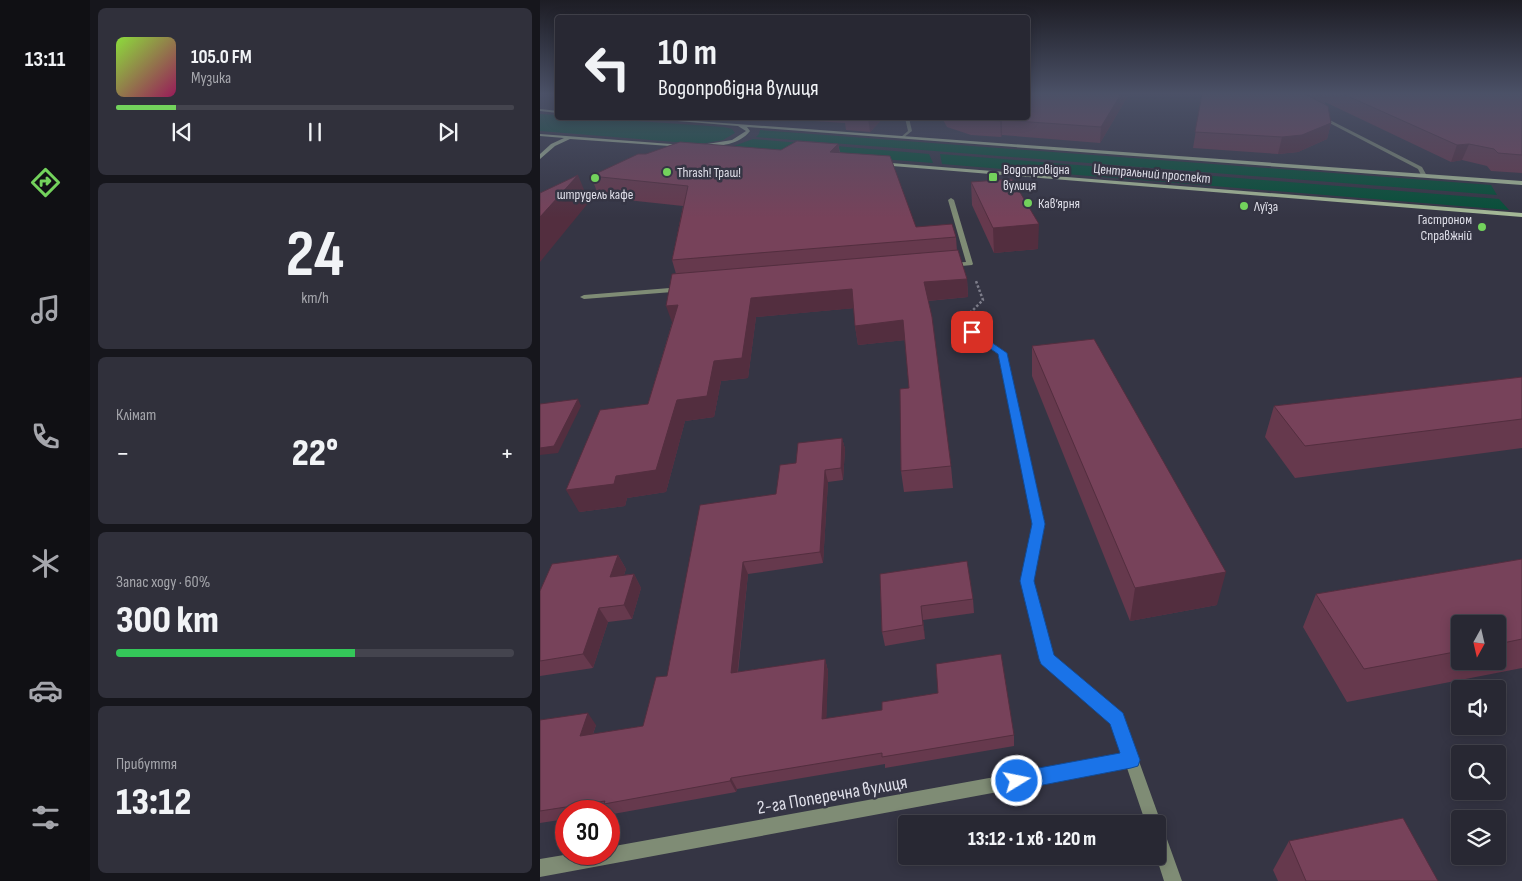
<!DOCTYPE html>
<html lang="uk">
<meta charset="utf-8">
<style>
:root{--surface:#282833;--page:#30303b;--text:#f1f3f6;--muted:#a5a6ac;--line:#44444e;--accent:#73d25c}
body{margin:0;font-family:"Sofia Sans Condensed",sans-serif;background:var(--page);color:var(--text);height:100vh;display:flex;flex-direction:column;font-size:19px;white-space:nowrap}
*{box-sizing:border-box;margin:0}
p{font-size:16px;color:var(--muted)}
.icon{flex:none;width:28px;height:28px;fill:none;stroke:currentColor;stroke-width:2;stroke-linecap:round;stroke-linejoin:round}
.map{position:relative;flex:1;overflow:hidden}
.side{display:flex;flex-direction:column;gap:8px;padding:8px;background:#16161c;width:450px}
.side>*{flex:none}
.hud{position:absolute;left:15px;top:15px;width:475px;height:105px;border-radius:5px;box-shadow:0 2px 12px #0003,0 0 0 1px var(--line);background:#282833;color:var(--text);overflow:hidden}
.needle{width:32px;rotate:188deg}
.tools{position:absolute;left:911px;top:615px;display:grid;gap:10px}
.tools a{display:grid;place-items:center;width:55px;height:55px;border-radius:5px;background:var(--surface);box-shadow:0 2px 12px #0003,0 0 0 1px var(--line);font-size:25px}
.speed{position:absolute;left:15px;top:800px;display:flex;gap:10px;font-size:25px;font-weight:700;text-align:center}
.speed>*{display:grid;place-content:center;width:65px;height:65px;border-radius:50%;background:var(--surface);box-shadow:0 2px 12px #0003,0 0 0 1px var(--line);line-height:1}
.speed .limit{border:8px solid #d22;background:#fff;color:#111}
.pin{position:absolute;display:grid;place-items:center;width:42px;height:42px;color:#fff;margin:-21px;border-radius:10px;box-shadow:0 2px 8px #0006}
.me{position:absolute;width:55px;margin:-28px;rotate:80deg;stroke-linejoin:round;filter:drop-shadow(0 0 4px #0008)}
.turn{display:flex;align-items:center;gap:18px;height:105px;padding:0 20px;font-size:22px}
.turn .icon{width:65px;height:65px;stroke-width:2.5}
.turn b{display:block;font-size:35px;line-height:42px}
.big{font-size:38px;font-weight:800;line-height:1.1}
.side .widget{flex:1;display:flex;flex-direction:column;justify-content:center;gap:8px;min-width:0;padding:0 18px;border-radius:8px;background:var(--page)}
.side .dial{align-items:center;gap:0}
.dial b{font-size:65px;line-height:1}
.song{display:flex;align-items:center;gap:15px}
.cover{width:60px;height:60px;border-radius:8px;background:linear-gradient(135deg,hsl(90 70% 55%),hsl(330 70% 35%))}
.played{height:5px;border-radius:2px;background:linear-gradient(90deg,var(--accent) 15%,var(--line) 15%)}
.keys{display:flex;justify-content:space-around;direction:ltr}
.heat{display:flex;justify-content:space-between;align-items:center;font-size:28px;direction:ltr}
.charge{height:8px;border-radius:4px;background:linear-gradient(90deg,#34c759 60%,var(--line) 0)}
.trip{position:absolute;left:358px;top:815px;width:268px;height:50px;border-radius:5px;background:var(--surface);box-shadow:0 2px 12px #0003,0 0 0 1px var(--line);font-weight:800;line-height:50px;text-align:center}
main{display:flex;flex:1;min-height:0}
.menu{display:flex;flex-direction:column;width:90px;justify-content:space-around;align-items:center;background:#101014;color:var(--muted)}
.menu .icon{width:35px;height:35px}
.menu .on{color:var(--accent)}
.menu b{font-size:22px;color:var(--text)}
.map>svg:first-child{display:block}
.green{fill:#054f37}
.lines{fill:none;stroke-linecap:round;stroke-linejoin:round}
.path{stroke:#7d7d8a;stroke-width:2.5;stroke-dasharray:2.5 2;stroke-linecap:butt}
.street{fill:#7f8c75;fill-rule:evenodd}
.secondary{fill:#a7bb98;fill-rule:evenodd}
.wall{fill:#66394d;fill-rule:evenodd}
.shaded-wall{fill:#532e3f}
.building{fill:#77425a;stroke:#532e3f}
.route{fill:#1a73e8;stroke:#114b97}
.poi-dot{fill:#73d25c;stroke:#353544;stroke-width:2}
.labels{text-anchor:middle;stroke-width:5;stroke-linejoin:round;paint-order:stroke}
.far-poi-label{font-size:14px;fill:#dfdfe9;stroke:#353544;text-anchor:start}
.far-street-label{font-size:14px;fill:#dfdfe9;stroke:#353544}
.near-street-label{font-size:19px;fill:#dfdfe9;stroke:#353544}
</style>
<main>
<nav class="menu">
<b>13:11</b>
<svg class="icon on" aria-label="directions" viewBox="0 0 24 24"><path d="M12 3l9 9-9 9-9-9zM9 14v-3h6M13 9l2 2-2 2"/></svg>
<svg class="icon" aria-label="music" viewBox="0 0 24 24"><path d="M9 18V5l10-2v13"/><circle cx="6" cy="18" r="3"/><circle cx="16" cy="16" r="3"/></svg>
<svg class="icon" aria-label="phone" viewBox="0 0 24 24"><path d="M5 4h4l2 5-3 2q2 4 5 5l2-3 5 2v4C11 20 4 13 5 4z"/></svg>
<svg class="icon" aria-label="climate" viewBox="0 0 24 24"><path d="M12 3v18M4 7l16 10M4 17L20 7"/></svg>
<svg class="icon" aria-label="car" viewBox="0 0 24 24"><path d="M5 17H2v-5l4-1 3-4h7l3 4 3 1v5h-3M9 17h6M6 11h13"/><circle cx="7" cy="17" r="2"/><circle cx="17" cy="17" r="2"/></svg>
<svg class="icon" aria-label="filters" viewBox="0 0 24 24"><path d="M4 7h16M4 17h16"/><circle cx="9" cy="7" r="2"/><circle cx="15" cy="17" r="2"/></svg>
</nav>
<section class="side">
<div class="widget">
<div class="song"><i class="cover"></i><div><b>105.0 FM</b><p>Музика</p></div></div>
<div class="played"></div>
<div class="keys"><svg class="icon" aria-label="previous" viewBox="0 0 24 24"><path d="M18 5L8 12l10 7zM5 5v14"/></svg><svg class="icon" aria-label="pause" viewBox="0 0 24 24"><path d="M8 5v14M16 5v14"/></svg><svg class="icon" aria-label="next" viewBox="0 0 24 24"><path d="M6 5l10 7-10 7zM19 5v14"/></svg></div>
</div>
<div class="widget dial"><b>24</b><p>km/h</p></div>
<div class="widget"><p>Клімат</p>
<div class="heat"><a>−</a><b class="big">22°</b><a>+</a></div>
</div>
<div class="widget"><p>Запас ходу · 60%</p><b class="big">300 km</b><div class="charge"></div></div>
<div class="widget"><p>Прибуття</p><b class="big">13:12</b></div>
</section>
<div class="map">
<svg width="982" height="881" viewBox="0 0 982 881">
<rect width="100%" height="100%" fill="#353544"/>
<!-- green -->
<g class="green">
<polygon points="0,114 17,115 18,118 53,118 184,127 192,129 195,133 183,140 160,144 0,131"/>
<polygon points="220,130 951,185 957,195 216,137 219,134"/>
<polygon points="213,139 389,154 393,163 191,147"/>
<polygon points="400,154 959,199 969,210 402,164"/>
</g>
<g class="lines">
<!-- path -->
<polyline class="path" points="430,313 443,300 436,281"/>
<!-- street -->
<g class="street">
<polygon points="780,115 882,167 887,176 882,177 878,169 778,117"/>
<polygon points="365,118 369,118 372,131 363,138 361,137 368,131"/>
<polygon points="411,198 414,200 433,264 432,265 411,267 408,265 411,263 426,262 408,200"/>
<polygon points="142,287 146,289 145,291 44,299 40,297 44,295"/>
<polygon points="429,330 435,330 466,353 505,524 493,581 513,656 582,714 642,881 624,881 616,856 616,824 606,824 587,768 0,877 0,859 30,854 69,854 69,847 582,754 571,723 502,663 500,659 481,581 493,524 458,354 429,334"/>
</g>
<!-- secondary -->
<g class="secondary">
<polygon points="0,109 18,111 18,113 0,111"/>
<path d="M 101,118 L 114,118 L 982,181 L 982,185 L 207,127 L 210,131 C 199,145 180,146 163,147 L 161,145 L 192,140 L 206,131 L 198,126 Z"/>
<polygon points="0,134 144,145 146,146 144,147 30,139 15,146 0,159 0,154 11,144 24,138 0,136"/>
<polygon points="338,162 982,213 982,217 340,165"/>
</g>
</g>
<!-- wall -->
<g class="wall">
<polygon points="488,94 589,94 560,143 462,135 461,137 431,135 407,127 402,118 488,118"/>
<polygon points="662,94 982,94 982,173 951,171 947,166 922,160 911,162 785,102 785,104 791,123 787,139 758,152 738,154 653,148"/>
<polygon points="228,118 343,118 330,132 306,130 305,123"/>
<polygon points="298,144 300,152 376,227 416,237 417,251 427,279 428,297 388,301 411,466 413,488 364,492 361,471 369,388 365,340 318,345 315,326 314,308 216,317 208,378 181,381 174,417 145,421 126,492 87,498 85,506 39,512 108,404 132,323 136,274 132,260 143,206 59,197 51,176 106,154 241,150"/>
<polygon points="431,182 498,249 454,253 432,205"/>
<polygon points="492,346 677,605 590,621 492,376"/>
<polygon points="982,377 982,448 755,478 725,437 734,406"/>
<polygon points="302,438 305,449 303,480 288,482 283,563 208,574 198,672 285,659 288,671 286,719 474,735 474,746 345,768 345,764 197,789 196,792 73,814 71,812 69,813 69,811 26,811 26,819 0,823 0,720 56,725 53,734 103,726 127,676 236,494 256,463"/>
<polygon points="78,555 86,569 84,575 94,574 101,588 92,619 68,622 53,668 0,676 0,591"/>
<path d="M 982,559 L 982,668 L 807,702 L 763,627 L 776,594 ZM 920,624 L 958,624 L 958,661 L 920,661 Z"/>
<polygon points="340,574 433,599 434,613 383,620 385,639 345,646 342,632"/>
<polygon points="749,841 898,881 738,881 733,870"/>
</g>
<!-- shaded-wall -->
<g class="shaded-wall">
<polygon points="581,94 589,94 560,143 561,127"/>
<polygon points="328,118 343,118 330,132"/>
<polygon points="462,120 462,135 461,137 460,121"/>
<polygon points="791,123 787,139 758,152 738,154 742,137"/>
<polygon points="298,144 301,163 290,152"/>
<polygon points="929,144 922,160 911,162 917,145"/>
<polygon points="38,175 49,202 0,262 0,217"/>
<polygon points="499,224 498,249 454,253 453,228"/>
<polygon points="427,279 428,297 386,301 384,282"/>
<polygon points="312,289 316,308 216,317 208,378 181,381 174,417 145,421 126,492 87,498 85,506 39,512 26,490 76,476 137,400 174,361 211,298"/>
<polygon points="138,305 133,325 126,306"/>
<polygon points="363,320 366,340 318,345 315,326"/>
<polygon points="38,399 41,406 18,453 0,455 0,448"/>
<polygon points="302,438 305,449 303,480 301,468"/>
<polygon points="285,470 288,482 283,563 280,552"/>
<polygon points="78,555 86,569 78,592 70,577"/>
<polygon points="203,562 208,574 196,685 191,673"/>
<polygon points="686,572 677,605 590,621 595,588"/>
<polygon points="94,574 101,588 92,619 84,605"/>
<polygon points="381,606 383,620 385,639 383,625"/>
<polygon points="59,608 68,622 53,668 43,654"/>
<polygon points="285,659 288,671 286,731 282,719"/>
<polygon points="48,713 56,725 48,747 40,736"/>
<polygon points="191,778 197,789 196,792 190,781"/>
</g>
<!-- building -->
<g class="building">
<polygon points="488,94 581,94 561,127 462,120 460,121 430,119 424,118 488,118"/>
<polygon points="662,94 765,94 788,106 791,123 762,135 742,137 655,132"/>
<polygon points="778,94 785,94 786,98"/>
<polygon points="803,94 982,94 982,155 958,153 954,149 929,144 917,145"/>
<polygon points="257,141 298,144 290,152 350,156 376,227 412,224 416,237 132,260 148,186 51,176 98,154 106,154 140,142 241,150"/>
<polygon points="38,175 0,217 0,193"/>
<polygon points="472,179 499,224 453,228 431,182"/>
<polygon points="418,250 427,279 384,282 392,317 411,466 361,471 360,389 369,388 363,320 315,326 312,289 211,298 202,358 174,361 167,396 137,400 116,470 76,476 74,484 26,490 60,410 108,404 138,305 126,306 132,274"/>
<polygon points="554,339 686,572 595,588 492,346"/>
<polygon points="982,377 982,419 765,446 734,406"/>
<polygon points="38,399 14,446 0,448 0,404"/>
<polygon points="302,438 301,468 285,470 280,552 203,562 191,673 285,659 282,719 342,710 342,702 398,693 396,664 461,654 474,735 342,757 342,753 191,778 190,781 64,804 65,801 0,811 0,720 48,713 40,736 103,726 116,677 127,676 160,505 236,494 240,465 256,463 258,443"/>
<polygon points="78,555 70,577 94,574 84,605 59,608 43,654 0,661 0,591 12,564"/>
<polygon points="982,559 982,639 958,644 958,624 920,624 920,651 824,669 776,594"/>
<polygon points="427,561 433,599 381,606 383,625 342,632 340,574"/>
<polygon points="863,818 898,881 766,881 749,841"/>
</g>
<!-- sky -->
<linearGradient id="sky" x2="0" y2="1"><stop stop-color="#1d1d25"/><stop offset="0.43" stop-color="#4b5167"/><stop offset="1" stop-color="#4b5167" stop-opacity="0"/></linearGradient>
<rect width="982" height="218" fill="url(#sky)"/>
<!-- route -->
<polygon class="route" points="432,329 467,353 505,524 494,581 514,655 583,713 600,760 598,766 591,768 477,790 470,787 468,781 470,774 477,772 580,753 570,724 501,664 499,659 480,581 492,524 458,354 429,334 429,330"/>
<!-- markers -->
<g class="poi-dot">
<circle cx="127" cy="172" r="5"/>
<rect x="448" y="172" width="10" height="10" rx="2.5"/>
<circle cx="55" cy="178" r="5"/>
<circle cx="488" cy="203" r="5"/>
<circle cx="704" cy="206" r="5"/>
<circle cx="942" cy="227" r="5"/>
</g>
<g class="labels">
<!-- far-poi labels -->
<g class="far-poi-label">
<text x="463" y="174">Водопровідна<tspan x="463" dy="16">вулиця</tspan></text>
<text x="137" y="177">Thrash! Траш!</text>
<text x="55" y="199" text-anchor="middle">штрудель кафе</text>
<text x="498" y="208">Кав’ярня</text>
<text x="714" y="211">Луїза</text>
<text x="932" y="224" text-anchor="end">Гастроном<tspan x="932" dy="16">Справжній</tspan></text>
</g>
<!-- far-street labels -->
<g class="far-street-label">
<text transform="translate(612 173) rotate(5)" y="5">Центральний проспект</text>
</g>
<!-- near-street labels -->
<g class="near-street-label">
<text transform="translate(292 794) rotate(-10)" y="7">2-га Поперечна вулиця</text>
</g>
</g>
</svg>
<div class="tools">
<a><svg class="needle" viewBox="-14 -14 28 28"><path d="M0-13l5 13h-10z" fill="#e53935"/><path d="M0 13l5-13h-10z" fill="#a5a6ac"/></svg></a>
<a><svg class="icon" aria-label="sound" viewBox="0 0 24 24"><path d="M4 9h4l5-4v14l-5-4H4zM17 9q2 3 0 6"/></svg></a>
<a><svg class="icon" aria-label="search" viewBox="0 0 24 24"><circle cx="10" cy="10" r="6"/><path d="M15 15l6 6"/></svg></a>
<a><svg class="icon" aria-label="layers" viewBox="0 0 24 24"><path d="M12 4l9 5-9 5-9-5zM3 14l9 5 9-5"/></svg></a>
</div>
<div class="speed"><div class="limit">30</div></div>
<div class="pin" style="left:432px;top:332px;background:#d93025"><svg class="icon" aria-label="arrive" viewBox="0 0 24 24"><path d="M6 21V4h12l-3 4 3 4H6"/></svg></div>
<svg class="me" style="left:477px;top:781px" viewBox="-20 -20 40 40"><circle r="17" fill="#1a73e8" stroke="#fff" stroke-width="3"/><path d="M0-11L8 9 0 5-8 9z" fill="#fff"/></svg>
<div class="trip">13:12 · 1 хв · 120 m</div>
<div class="hud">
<div class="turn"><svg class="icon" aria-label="left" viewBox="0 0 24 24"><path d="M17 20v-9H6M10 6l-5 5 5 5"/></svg><div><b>10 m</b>Водопровідна вулиця</div></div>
</div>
</div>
</main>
